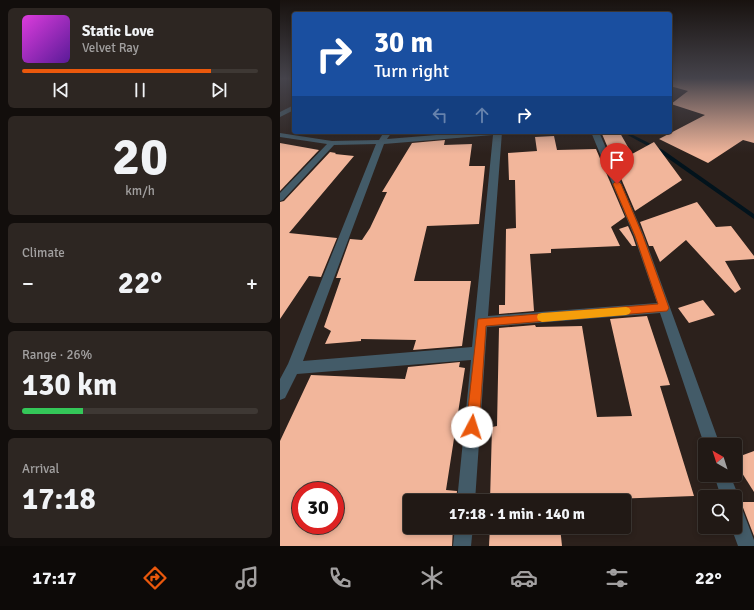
<!DOCTYPE html>
<meta charset="utf-8">
<style>
:root{--surface:#211915;--page:#2d2622;--text:#f1f3f6;--muted:#a2a0a0;--line:#3e3834;--accent:#ea580c}
body{margin:0;font-family:Signika,sans-serif;background:var(--page);color:var(--text);height:100vh;display:flex;flex-direction:column;font-size:15px;white-space:nowrap}
*{box-sizing:border-box;margin:0}
p{font-size:13px;color:var(--muted)}
.icon{flex:none;width:22px;height:22px;fill:none;stroke:currentColor;stroke-width:2;stroke-linecap:round;stroke-linejoin:round}
.map{position:relative;flex:1;overflow:hidden}
.sheet{display:flex;flex-direction:column;gap:8px;padding:8px;background:#120e0c;width:280px}
.sheet>*{flex:none}
.hud{position:absolute;left:12px;top:12px;width:380px;height:122px;border-radius:4px;box-shadow:0 2px 6px #0003,0 0 0 1px var(--line);background:#1a4fa0;color:#fff;overflow:hidden}
.needle{width:26px;rotate:321deg}
.controls{position:absolute;left:418px;top:438px;display:grid;gap:8px}
.controls a{display:grid;place-items:center;width:44px;height:44px;border-radius:4px;background:var(--surface);box-shadow:0 2px 6px #0003,0 0 0 1px var(--line);font-size:20px}
.speed{position:absolute;left:12px;top:482px;display:flex;gap:8px;font-size:20px;font-weight:700;text-align:center}
.speed>*{display:grid;place-content:center;width:52px;height:52px;border-radius:50%;background:var(--surface);box-shadow:0 2px 6px #0003,0 0 0 1px var(--line);line-height:1}
.speed .limit{border:6px solid #d22;background:#fff;color:#111}
.pin{position:absolute;display:grid;place-items:center;width:34px;height:34px;color:#fff;margin:-41px -17px;border-radius:50% 50% 50% 0;rotate:-45deg;box-shadow:0 0 4px #0007}
.pin .icon{rotate:45deg}
.me{position:absolute;width:44px;margin:-22px;rotate:5deg;stroke-linejoin:round;filter:drop-shadow(0 0 3px #0008)}
.turn{display:flex;align-items:center;gap:14px;height:84px;padding:0 16px;font-size:18px}
.turn .icon{width:52px;height:52px;stroke-width:2.5}
.turn b{display:block;font-size:28px;line-height:34px}
.lanes{display:flex;align-items:center;height:38px;padding:0 16px;background:#0003;justify-content:center;gap:20px;direction:ltr}
.lanes .off{opacity:.35}
.big{font-size:30px;font-weight:700;line-height:1.1}
.sheet .tile{flex:1;display:flex;flex-direction:column;justify-content:center;gap:6px;min-width:0;padding:0 14px;border-radius:6px;background:var(--page)}
.sheet .dial{align-items:center;gap:0}
.dial b{font-size:52px;line-height:1}
.song{display:flex;align-items:center;gap:12px}
.cover{width:48px;height:48px;border-radius:6px;background:linear-gradient(135deg,hsl(300 70% 55%),hsl(270 70% 35%))}
.played{height:4px;border-radius:2px;background:linear-gradient(90deg,var(--accent) 80%,var(--line) 80%)}
.keys{display:flex;justify-content:space-around;direction:ltr}
.heat{display:flex;justify-content:space-between;align-items:center;font-size:22px;direction:ltr}
.charge{height:6px;border-radius:3px;background:linear-gradient(90deg,#34c759 26%,var(--line) 0)}
.trip{position:absolute;left:123px;top:494px;width:228px;height:40px;border-radius:4px;background:var(--surface);box-shadow:0 2px 6px #0003,0 0 0 1px var(--line);font-weight:700;line-height:40px;text-align:center}
.menu{display:flex;height:64px;justify-content:space-around;align-items:center;background:#0d0a08;color:var(--muted)}
.menu .icon{width:28px;height:28px}
.menu .current{color:var(--accent)}
.menu b{font-size:18px;color:var(--text)}
main{display:flex;flex:1;min-height:0}
.map>svg:first-child{display:block}
.lines{fill:none;stroke-linecap:round;stroke-linejoin:round}
.stream{fill:#02131c;fill-rule:evenodd}
.building{fill:#f2b69b;fill-rule:evenodd}
.minor{fill:#435b68;fill-rule:evenodd}
.route{fill:#ea580c;stroke:#983908}
.slow{fill:#f59e0b}
</style>
<main>
<section class="sheet">
<div class="tile">
<div class="song"><i class="cover"></i><div><b>Static Love</b><p>Velvet Ray</p></div></div>
<div class="played"></div>
<div class="keys"><svg class="icon" aria-label="previous" viewBox="0 0 24 24"><path d="M18 5L8 12l10 7zM5 5v14"/></svg><svg class="icon" aria-label="pause" viewBox="0 0 24 24"><path d="M8 5v14M16 5v14"/></svg><svg class="icon" aria-label="next" viewBox="0 0 24 24"><path d="M6 5l10 7-10 7zM19 5v14"/></svg></div>
</div>
<div class="tile dial"><b>20</b><p>km/h</p></div>
<div class="tile"><p>Climate</p>
<div class="heat"><a>−</a><b class="big">22°</b><a>+</a></div>
</div>
<div class="tile"><p>Range · 26%</p><b class="big">130 km</b><div class="charge"></div></div>
<div class="tile"><p>Arrival</p><b class="big">17:18</b></div>
</section>
<div class="map">
<svg width="474" height="546" viewBox="0 0 474 546">
<rect width="100%" height="100%" fill="#2c211c"/>
<g class="lines">
<!-- stream -->
<polygon class="stream" points="342,132 347,132 383,150 474,214 474,219 379,152"/>
</g>
<!-- building -->
<g class="building">
<polygon points="390,78 474,78 474,143 463,140 428,163 379,139 425,115 391,104 408,91 390,86"/>
<polygon points="340,133 352,154 374,142 402,180 355,211 322,134"/>
<polygon points="274,136 277,150 316,149 345,217 331,227 340,246 271,249 271,253 250,254 254,311 219,314 219,305 225,305 226,229 236,228 235,180 229,180 228,153 257,151 255,137"/>
<polygon points="165,140 164,145 192,144 189,166 205,166 199,224 147,226 134,281 191,281 182,346 133,350 136,340 81,339 81,341 45,344 51,331 44,327 61,278 56,278 70,239 82,240 90,228 107,192 102,192 132,143"/>
<polygon points="0,143 39,150 0,191"/>
<polygon points="50,152 56,153 55,154 74,156 9,233 57,238 41,277 29,276 0,319 0,202 4,201"/>
<polygon points="417,202 436,227 451,226 474,256 474,259 445,261 461,289 455,293 406,240 380,262 373,246 369,246 360,222"/>
<polygon points="348,226 353,237 356,246 352,246 339,229"/>
<polygon points="423,300 435,315 409,323 398,308"/>
<polygon points="367,316 390,385 380,386 414,496 278,501 210,501 212,427 217,426 219,328 255,325 256,327 302,326 317,417 352,416 330,319"/>
<path d="M 180,362 L 179,367 L 185,368 L 166,490 L 177,491 L 176,501 L 130,501 L 130,527 L 173,527 L 172,546 L 0,546 L 0,441 L 31,375 L 125,379 L 128,367 ZM 21,491 L 55,491 L 55,525 L 21,525 Z"/>
<polygon points="474,451 474,492 455,462 455,458"/>
<polygon points="457,502 474,502 474,536 462,505"/>
<polygon points="210,527 280,527 282,546 209,546"/>
</g>
<g class="lines">
<!-- minor -->
<g class="minor">
<polygon points="14,105 14,110 0,117 0,112"/>
<path d="M 104,132 L 112,132 L 107,139 L 193,132 L 222,132 L 208,316 L 377,303 L 354,236 L 311,132 L 319,132 L 364,236 L 440,445 L 425,445 L 425,447 L 380,313 L 207,327 L 195,501 L 177,501 L 191,360 L 17,374 L 5,398 L 0,400 L 0,379 L 8,364 L 96,144 L 54,145 L 3,200 L 0,201 L 0,193 L 47,144 L 0,137 L 0,133 L 52,141 L 99,140 ZM 213,135 L 192,347 L 23,361 L 104,144 Z"/>
<polygon points="434,475 450,475 459,497 455,503 461,506 474,540 474,546 458,546 451,527 455,527 455,497 441,497"/>
<polygon points="175,527 193,527 191,546 173,546"/>
</g>
</g>
<!-- sky -->
<linearGradient id="sky" x2="0" y2="1"><stop stop-color="#18120f"/><stop offset="0.51" stop-color="#45434b"/><stop offset="1" stop-color="#45434b" stop-opacity="0"/></linearGradient>
<rect width="474" height="154" fill="url(#sky)"/>
<!-- route -->
<polygon class="route" points="335,182 339,182 341,184 363,236 389,308 387,311 206,326 199,427 197,431 192,433 188,431 186,427 198,319 378,304 355,236 333,184"/>
<!-- slow -->
<polygon class="slow" points="346,307 349,308 351,311 349,314 346,315 262,322 258,320 257,317 258,314 262,313"/>
</svg>
<div class="controls">
<a><svg class="needle" viewBox="-14 -14 28 28"><path d="M0-13l5 13h-10z" fill="#e53935"/><path d="M0 13l5-13h-10z" fill="#a2a0a0"/></svg></a>
<a><svg class="icon" aria-label="search" viewBox="0 0 24 24"><circle cx="10" cy="10" r="6"/><path d="M15 15l6 6"/></svg></a>
</div>
<div class="speed"><div class="limit">30</div></div>
<div class="pin" style="left:337px;top:184px;background:#d93025"><svg class="icon" aria-label="arrive" viewBox="0 0 24 24"><path d="M6 21V4h12l-3 4 3 4H6"/></svg></div>
<svg class="me" style="left:192px;top:427px" viewBox="-20 -20 40 40"><circle r="19" fill="#fff"/><path d="M0-13L10 11 0 6-10 11z" fill="#ea580c"/></svg>
<div class="trip">17:18 · 1 min · 140 m</div>
<div class="hud">
<div class="turn"><svg class="icon" aria-label="right" viewBox="0 0 24 24"><path d="M7 20v-9h11M14 6l5 5-5 5"/></svg><div><b>30 m</b>Turn right</div></div>
<div class="lanes"><svg class="icon off" aria-label="left" viewBox="0 0 24 24"><path d="M17 20v-9H6M10 6l-5 5 5 5"/></svg><svg class="icon off" aria-label="ahead" viewBox="0 0 24 24"><path d="M12 20V5M6 11l6-6 6 6"/></svg><svg class="icon" aria-label="right" viewBox="0 0 24 24"><path d="M7 20v-9h11M14 6l5 5-5 5"/></svg></div>
</div>
</div>
</main>
<nav class="menu">
<b>17:17</b>
<svg class="icon current" aria-label="directions" viewBox="0 0 24 24"><path d="M12 3l9 9-9 9-9-9zM9 14v-3h6M13 9l2 2-2 2"/></svg>
<svg class="icon" aria-label="music" viewBox="0 0 24 24"><path d="M9 18V5l10-2v13"/><circle cx="6" cy="18" r="3"/><circle cx="16" cy="16" r="3"/></svg>
<svg class="icon" aria-label="phone" viewBox="0 0 24 24"><path d="M5 4h4l2 5-3 2q2 4 5 5l2-3 5 2v4C11 20 4 13 5 4z"/></svg>
<svg class="icon" aria-label="climate" viewBox="0 0 24 24"><path d="M12 3v18M4 7l16 10M4 17L20 7"/></svg>
<svg class="icon" aria-label="car" viewBox="0 0 24 24"><path d="M5 17H2v-5l4-1 3-4h7l3 4 3 1v5h-3M9 17h6M6 11h13"/><circle cx="7" cy="17" r="2"/><circle cx="17" cy="17" r="2"/></svg>
<svg class="icon" aria-label="filters" viewBox="0 0 24 24"><path d="M4 7h16M4 17h16"/><circle cx="9" cy="7" r="2"/><circle cx="15" cy="17" r="2"/></svg>
<b>22°</b>
</nav>
